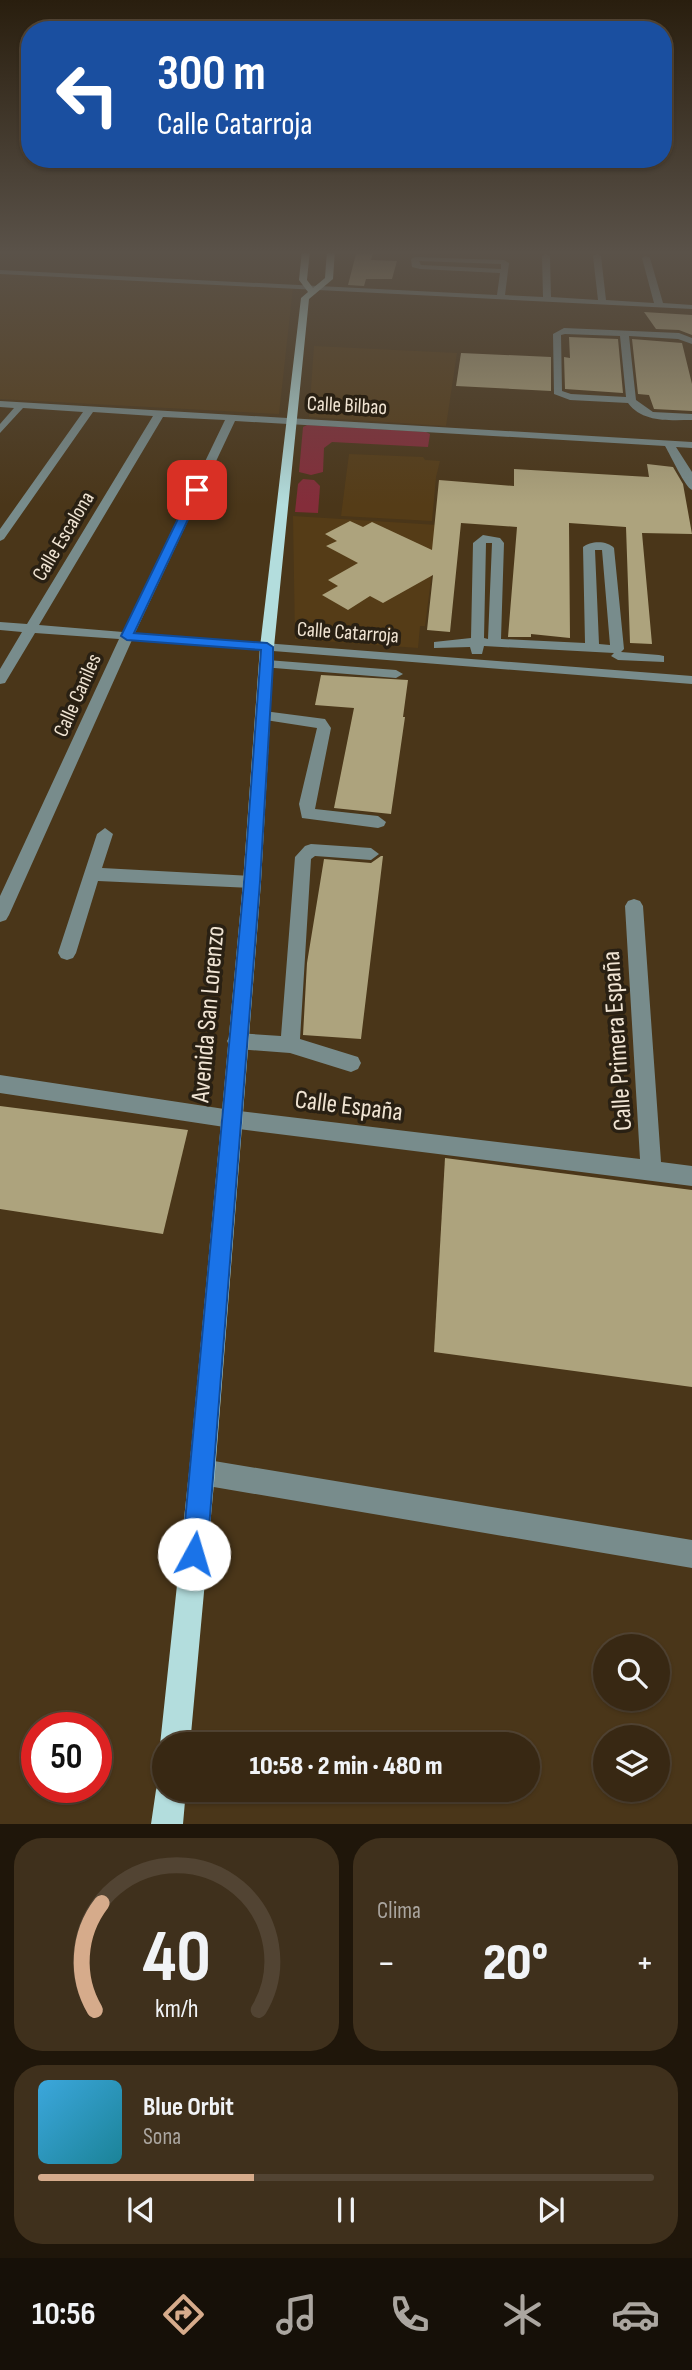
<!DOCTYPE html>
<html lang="es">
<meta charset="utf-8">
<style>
:root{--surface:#382813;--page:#3f301c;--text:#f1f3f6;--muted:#aba6a0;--line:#524433;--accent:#d6ab8b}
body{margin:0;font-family:"Sofia Sans Condensed",sans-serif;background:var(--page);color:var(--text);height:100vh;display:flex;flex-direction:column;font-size:26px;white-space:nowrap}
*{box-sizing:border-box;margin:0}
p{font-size:23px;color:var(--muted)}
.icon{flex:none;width:38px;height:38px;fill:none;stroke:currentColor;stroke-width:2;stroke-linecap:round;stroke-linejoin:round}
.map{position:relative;height:1824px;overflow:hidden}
.details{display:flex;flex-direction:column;gap:14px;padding:14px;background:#1f160a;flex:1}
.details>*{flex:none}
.banner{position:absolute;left:21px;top:21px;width:651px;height:147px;border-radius:28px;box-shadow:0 2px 5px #0004,0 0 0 2px var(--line);background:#1a4fa0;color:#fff;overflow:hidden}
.tools{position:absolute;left:593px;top:1634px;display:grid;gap:14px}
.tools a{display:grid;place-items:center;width:77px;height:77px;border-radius:50%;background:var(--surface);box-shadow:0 2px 5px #0004,0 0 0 2px var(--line);font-size:35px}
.speed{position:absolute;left:21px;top:1712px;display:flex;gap:14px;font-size:35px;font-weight:700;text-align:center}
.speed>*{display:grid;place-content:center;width:91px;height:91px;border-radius:50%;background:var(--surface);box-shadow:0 2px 5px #0004,0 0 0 2px var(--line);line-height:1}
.speed .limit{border:10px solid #d22;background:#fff;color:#111}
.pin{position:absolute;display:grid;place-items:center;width:60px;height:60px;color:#fff;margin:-30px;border-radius:14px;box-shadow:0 4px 10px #0006}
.me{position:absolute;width:77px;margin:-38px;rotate:6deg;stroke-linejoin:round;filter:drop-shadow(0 0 5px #0008)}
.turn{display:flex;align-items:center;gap:24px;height:147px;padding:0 21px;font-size:32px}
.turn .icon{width:91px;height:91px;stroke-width:2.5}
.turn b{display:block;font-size:49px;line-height:60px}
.big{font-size:52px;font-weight:800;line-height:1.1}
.details .tile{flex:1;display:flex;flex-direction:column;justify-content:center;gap:10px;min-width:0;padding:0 24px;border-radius:28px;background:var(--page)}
.details .dial{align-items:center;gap:0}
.dial svg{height:182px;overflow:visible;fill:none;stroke:var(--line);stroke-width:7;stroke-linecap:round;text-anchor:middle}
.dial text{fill:var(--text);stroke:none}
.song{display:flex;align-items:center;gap:21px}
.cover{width:84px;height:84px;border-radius:10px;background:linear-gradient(135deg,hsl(200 70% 55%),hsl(190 70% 35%))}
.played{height:7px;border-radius:4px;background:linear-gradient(90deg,var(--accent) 35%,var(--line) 35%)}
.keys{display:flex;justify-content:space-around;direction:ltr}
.heat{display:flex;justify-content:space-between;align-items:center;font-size:38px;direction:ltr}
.details .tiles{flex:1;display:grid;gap:14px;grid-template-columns:1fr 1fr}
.tile:last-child{grid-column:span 2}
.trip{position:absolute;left:152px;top:1732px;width:388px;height:70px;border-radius:35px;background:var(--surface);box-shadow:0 2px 5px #0004,0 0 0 2px var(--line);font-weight:800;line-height:70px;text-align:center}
.menu{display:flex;height:112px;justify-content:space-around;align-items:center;background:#161008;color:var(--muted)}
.menu .icon{width:49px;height:49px}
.menu .current{color:var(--accent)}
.menu b{font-size:32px;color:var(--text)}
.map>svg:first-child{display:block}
.built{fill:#553c17}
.green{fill:#842d3a}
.building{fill:#ada37d}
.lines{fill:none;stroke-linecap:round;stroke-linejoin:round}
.minor{fill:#788c8c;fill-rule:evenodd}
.major{fill:#b3dddd;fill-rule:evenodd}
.route{fill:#1a73e8;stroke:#114b97;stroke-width:2}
.labels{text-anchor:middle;stroke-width:7;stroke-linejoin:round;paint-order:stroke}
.far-street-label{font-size:21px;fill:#f0e4d3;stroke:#292013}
.street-label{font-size:26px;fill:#f0e4d3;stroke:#292013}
</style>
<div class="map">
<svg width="692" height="1824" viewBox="0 0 692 1824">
<rect width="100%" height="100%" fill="#4a3619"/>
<!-- built -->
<g class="built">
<polygon points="0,274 293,287 279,414 0,399"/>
<polygon points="314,346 457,353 446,426 309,417"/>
<polygon points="349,454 423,457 425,460 440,461 436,477 432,521 341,516"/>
<polygon points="293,516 438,525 425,626 420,626 418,648 295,639"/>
</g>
<!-- green -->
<g class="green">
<polygon points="307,425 426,432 430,434 428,447 332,442 324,448 323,472 311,475 299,472 303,427"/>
<polygon points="303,479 314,480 320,486 318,513 295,512 298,484"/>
</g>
<!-- building -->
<g class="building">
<polygon points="357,250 374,250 371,260 397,261 392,279 366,279 364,286 348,285"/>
<polygon points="644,312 692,315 692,335 679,330 656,329"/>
<polygon points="569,337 618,339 623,393 565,389 564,357 570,358"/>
<polygon points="632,339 682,343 692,384 692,411 654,409 649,395 638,394"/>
<polygon points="461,353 551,357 551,391 456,386"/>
<polygon points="647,464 673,467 683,484 692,534 642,533 652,644 630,643 626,527 569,523 570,638 531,634 531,637 508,637 517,527 461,523 450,632 427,630 433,575 383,603 370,596 348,610 322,595 338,586 328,580 358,563 326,546 337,541 325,534 350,521 363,527 372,522 432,550 439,480 514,486 514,469 649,477"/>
<polygon points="321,675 408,680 403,717 405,717 391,814 334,808 354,708 315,705"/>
<polygon points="381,856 383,856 361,1039 303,1035 307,963 324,859 371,863"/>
<polygon points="0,1106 188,1130 163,1234 0,1209"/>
<polygon points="445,1158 692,1190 692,1387 434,1352"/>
</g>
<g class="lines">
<!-- minor -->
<g class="minor">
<polygon points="570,250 578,250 578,252 571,254"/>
<path d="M 546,254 L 550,256 L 551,297 L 598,300 L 593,256 L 597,254 L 601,256 L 606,300 L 654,303 L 642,258 L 646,256 L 650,258 L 663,303 L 692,305 L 692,309 L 0,274 L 0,270 L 497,295 L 500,273 L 420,269 L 412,267 L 411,259 L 415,257 L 504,260 L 509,263 L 505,295 L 543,297 L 542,256 ZM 419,261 L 501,264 L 501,269 L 421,265 Z"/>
<path d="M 564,328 L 679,333 L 692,338 L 692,344 L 678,339 L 629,336 L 636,400 L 653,412 L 692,414 L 692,420 C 669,420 643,423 628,403 L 570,400 L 554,394 L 553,334 ZM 565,334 L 620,336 L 626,397 L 571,394 L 562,391 L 561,335 Z"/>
<path d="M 0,401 L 692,442 L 692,448 L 676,447 L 692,472 L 692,490 C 685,487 671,456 665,446 L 235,421 L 135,633 L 692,676 L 692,684 L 132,640 L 9,915 L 6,920 L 0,922 L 0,896 L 119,639 L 35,633 L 5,683 L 0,684 L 0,669 L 22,632 L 0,630 L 0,622 L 27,624 L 153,416 L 93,412 L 4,539 L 0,541 L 0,529 L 83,412 L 23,408 L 0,433 L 0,424 L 14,408 L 0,407 ZM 163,417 L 225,420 L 123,632 L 39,625 Z"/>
<path d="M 483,535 L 500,538 L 504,543 L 501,639 L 585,643 L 583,547 C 590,541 607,540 614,548 L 624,649 L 621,652 L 659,655 L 664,656 L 664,662 L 618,660 L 611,656 L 614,653 L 484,646 L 482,654 L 472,654 L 470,647 L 434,648 L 434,642 L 471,638 L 473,543 ZM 486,543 L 492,543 L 488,639 L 484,638 ZM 595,550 L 602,550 L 610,645 L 599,644 Z"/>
<polygon points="267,660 396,670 403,674 396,678 262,667 262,661"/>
<polygon points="264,711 325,719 331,728 315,809 378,816 386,822 384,826 378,828 302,818 299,804 317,728 259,719 257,716"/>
<polygon points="105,828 113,834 102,868 252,876 258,877 261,882 258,887 252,888 98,881 76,953 73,958 67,960 61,958 58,953 97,834"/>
<polygon points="311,844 371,848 379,854 371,860 315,856 311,859 300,1039 358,1057 361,1063 358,1069 351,1072 290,1053 237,1049 230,1047 227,1041 230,1035 237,1033 281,1036 295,857 305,846"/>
<polygon points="634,899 640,901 643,906 661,1162 692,1166 692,1186 231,1128 0,1093 0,1075 231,1110 640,1159 625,906 628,901"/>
<polygon points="202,1459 692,1540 692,1568 202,1485 193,1481 189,1472 193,1463"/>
</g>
<!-- major -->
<g class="major">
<polygon points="302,250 310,250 307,280 313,288 325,278 327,250 335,250 333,279 309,299 274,647 261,882 215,1472 190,1745 164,1745 164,1756 160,1745 189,1472 243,882 260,647 301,298 308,292 299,280"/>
<polygon points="164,1777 164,1790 186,1790 183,1824 151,1824 156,1790 160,1779"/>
</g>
</g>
<!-- sky -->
<linearGradient id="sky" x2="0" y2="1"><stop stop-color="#291e0e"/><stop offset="0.5" stop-color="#5a5249"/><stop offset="1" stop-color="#5a5249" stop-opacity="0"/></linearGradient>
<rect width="692" height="505" fill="url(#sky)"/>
<!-- route -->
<polygon class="route" points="197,487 202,490 134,633 267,643 273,647 273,664 260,882 207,1554 203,1563 194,1566 185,1563 182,1554 244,882 261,650 127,640 121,636 192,490"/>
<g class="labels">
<!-- far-street labels -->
<g class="far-street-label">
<text transform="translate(347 405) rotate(3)" y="7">Calle Bilbao</text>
<text transform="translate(63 536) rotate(-59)" y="7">Calle Escalona</text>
<text transform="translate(348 632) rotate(4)" y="7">Calle Catarroja</text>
<text transform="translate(77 695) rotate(-66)" y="7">Calle Caniles</text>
</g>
<!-- street labels -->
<g class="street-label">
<text transform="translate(207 1014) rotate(-85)" y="9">Avenida San Lorenzo</text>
<text transform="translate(616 1041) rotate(-94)" y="9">Calle Primera España</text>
<text transform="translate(349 1105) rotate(7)" y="9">Calle España</text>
</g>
</g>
</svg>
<div class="tools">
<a><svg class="icon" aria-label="search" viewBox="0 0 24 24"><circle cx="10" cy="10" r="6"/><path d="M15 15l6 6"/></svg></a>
<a><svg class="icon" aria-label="layers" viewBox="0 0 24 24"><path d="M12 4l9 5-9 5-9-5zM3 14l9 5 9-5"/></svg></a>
</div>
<div class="speed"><div class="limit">50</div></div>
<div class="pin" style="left:197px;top:490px;background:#d93025"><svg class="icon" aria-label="arrive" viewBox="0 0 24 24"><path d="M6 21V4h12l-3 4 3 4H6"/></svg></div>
<svg class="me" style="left:194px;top:1554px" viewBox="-20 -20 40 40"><circle r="19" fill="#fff"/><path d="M0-13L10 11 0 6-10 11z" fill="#1a73e8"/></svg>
<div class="trip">10:58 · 2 min · 480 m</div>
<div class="banner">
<div class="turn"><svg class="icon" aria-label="left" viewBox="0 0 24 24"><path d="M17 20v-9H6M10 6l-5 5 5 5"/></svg><div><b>300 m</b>Calle Catarroja</div></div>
</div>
</div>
<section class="details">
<div class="tiles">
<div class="tile dial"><svg viewBox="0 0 100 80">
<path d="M14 69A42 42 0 1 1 86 69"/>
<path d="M14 69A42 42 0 0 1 17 22" stroke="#d6ab8b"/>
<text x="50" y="56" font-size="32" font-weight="700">40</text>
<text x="50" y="72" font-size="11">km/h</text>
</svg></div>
<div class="tile"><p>Clima</p>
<div class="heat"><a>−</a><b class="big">20°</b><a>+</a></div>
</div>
<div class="tile">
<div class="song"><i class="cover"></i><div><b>Blue Orbit</b><p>Sona</p></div></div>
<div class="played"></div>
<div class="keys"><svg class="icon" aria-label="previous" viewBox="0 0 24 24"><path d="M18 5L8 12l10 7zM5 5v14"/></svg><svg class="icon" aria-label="pause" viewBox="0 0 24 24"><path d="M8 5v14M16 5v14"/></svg><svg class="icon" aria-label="next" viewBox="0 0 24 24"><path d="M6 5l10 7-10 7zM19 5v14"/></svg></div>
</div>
</div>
</section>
<nav class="menu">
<b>10:56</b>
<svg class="icon current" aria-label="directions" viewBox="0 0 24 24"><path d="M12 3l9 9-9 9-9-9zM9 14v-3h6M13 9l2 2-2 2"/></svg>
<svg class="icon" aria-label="music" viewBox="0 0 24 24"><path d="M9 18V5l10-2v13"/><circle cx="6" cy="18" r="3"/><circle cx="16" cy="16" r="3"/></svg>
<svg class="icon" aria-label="phone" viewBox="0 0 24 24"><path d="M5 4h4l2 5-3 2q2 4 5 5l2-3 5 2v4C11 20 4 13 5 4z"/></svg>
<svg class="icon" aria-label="climate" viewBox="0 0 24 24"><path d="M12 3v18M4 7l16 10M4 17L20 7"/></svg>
<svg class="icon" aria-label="car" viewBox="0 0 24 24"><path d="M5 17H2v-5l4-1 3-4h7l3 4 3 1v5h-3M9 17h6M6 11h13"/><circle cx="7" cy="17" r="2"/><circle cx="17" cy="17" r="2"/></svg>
</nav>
